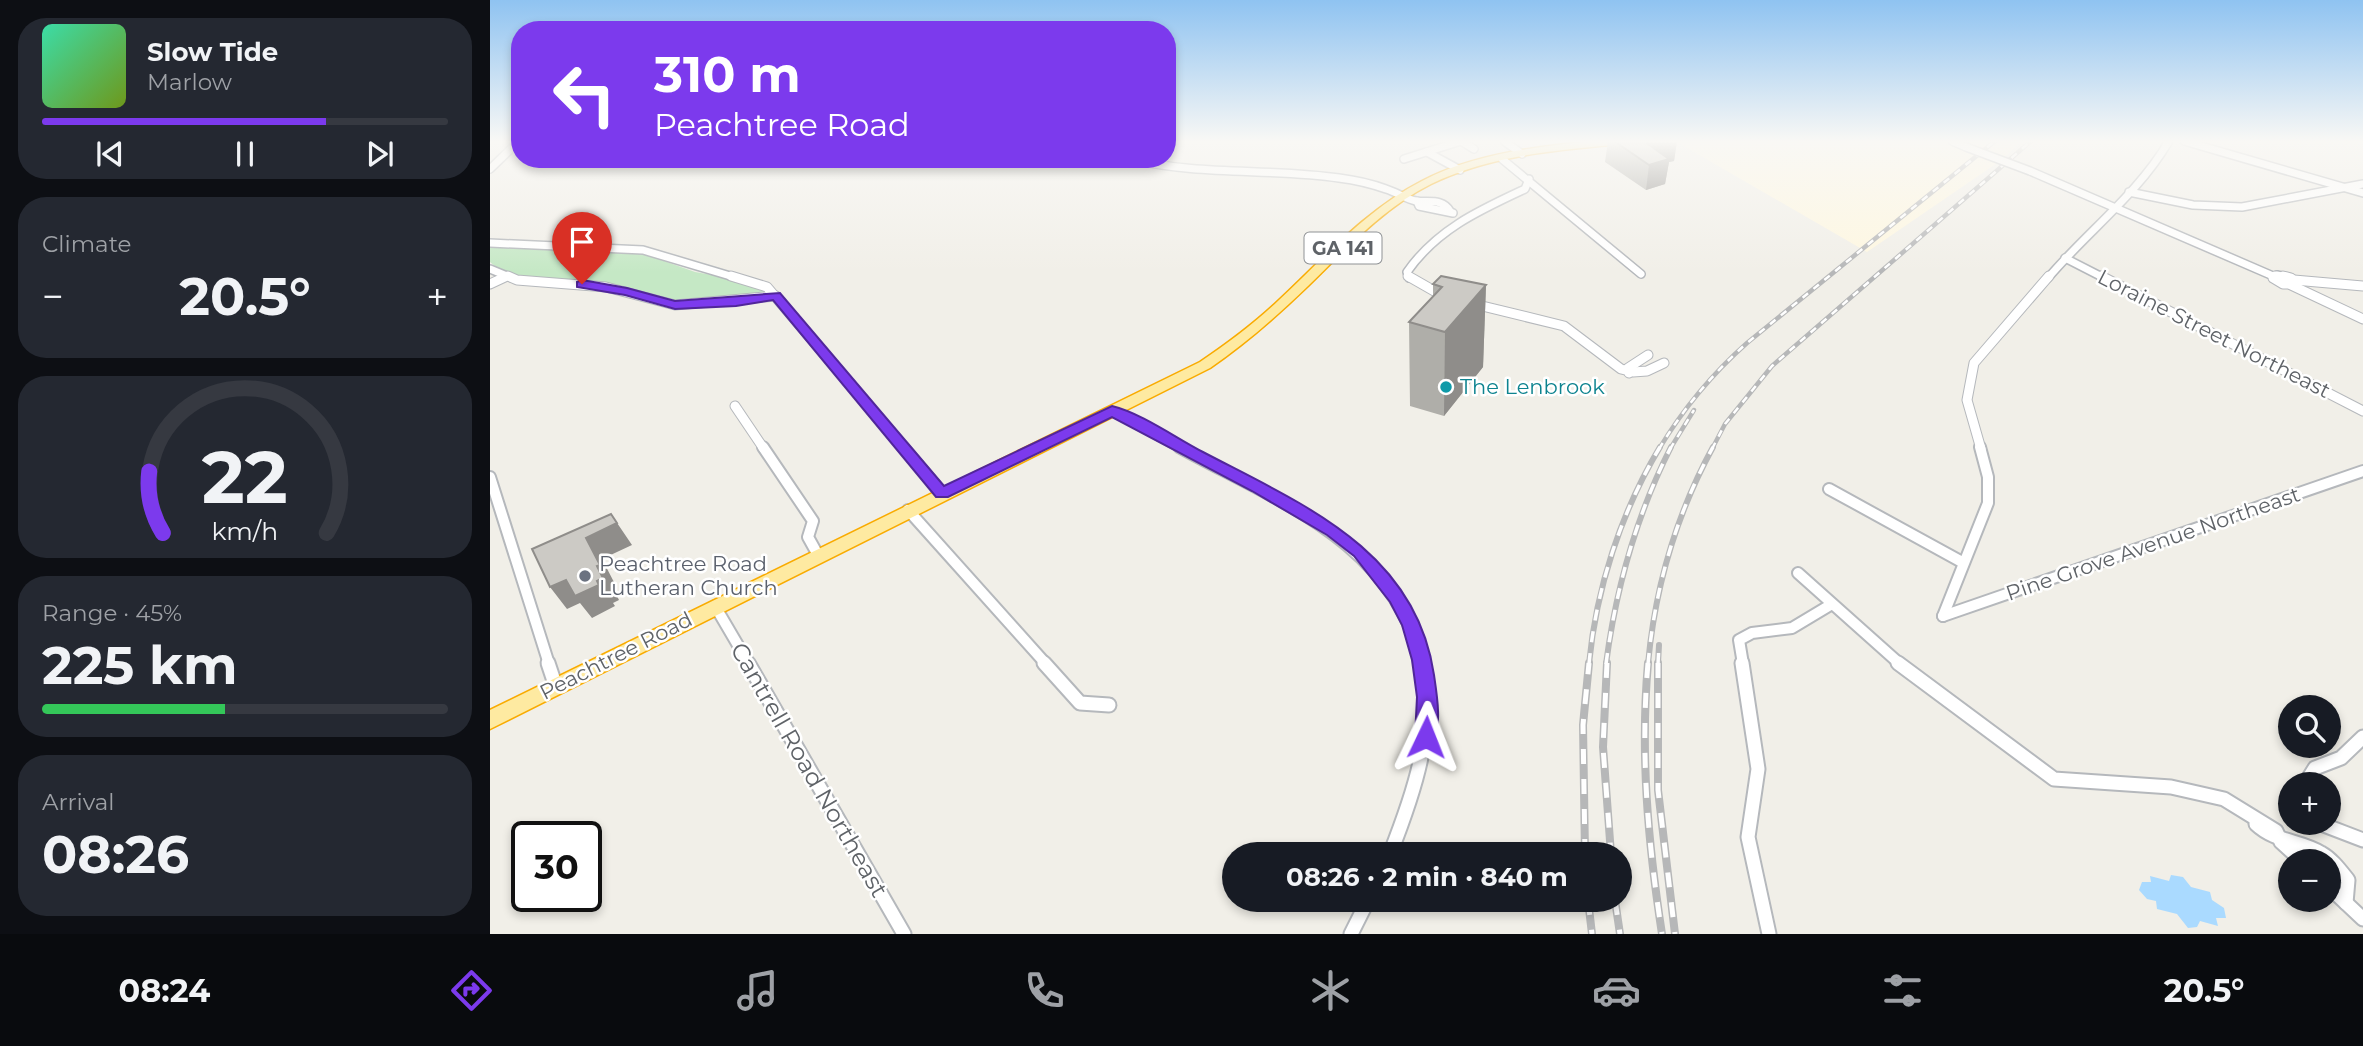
<!DOCTYPE html>
<meta charset="utf-8">
<style>
:root{--surface:#171b24;--page:#242831;--text:#f1f3f6;--muted:#9ea1a6;--line:#363941;--accent:#7c3aed}
body{margin:0;font-family:Montserrat,sans-serif;background:var(--page);color:var(--text);height:100vh;display:flex;flex-direction:column;font-size:26px;white-space:nowrap}
*{box-sizing:border-box;margin:0}
p{font-size:23px;color:var(--muted)}
.icon{flex:none;width:38px;height:38px;fill:none;stroke:currentColor;stroke-width:2;stroke-linecap:round;stroke-linejoin:round}
.map{position:relative;flex:1;overflow:hidden}
.details{display:flex;flex-direction:column;gap:18px;padding:18px;background:#0d0f14;width:490px}
.details>*{flex:none}
.banner{position:absolute;left:21px;top:21px;width:665px;height:147px;border-radius:28px;box-shadow:0 4px 10px #0003;background:#7c3aed;color:#fff;overflow:hidden}
.controls{position:absolute;left:1788px;top:695px;display:grid;gap:14px}
.controls a{display:grid;place-items:center;width:63px;height:63px;border-radius:50%;background:var(--surface);box-shadow:0 4px 10px #0003;font-size:35px}
.speed{position:absolute;left:21px;top:821px;display:flex;gap:14px;font-size:35px;font-weight:700;text-align:center}
.speed>*{display:grid;place-content:center;width:91px;height:91px;border-radius:50%;background:var(--surface);box-shadow:0 4px 10px #0003;line-height:1}
.speed .limit{border:4px solid #111;border-radius:10px;background:#fff;color:#111}
.pin{position:absolute;display:grid;place-items:center;width:60px;height:60px;color:#fff;margin:-72px -30px;border-radius:50% 50% 50% 0;rotate:-45deg;box-shadow:0 0 7px #0007}
.pin .icon{rotate:45deg}
.me{position:absolute;width:77px;margin:-38px;rotate:2deg;stroke-linejoin:round;filter:drop-shadow(0 0 5px #0008)}
.turn{display:flex;align-items:center;gap:24px;height:147px;padding:0 28px;font-size:32px}
.turn .icon{width:91px;height:91px;stroke-width:2.5}
.turn b{display:block;font-size:49px;line-height:60px}
.big{font-size:52px;font-weight:700;line-height:1.1}
.details .tile{flex:1;display:flex;flex-direction:column;justify-content:center;gap:10px;min-width:0;padding:0 24px;border-radius:28px;background:var(--page)}
.details .dial{align-items:center;gap:0}
.dial svg{height:182px;overflow:visible;fill:none;stroke:var(--line);stroke-width:7;stroke-linecap:round;text-anchor:middle}
.dial text{fill:var(--text);stroke:none}
.song{display:flex;align-items:center;gap:21px}
.cover{width:84px;height:84px;border-radius:10px;background:linear-gradient(135deg,hsl(160 70% 55%),hsl(80 70% 35%))}
.played{height:7px;border-radius:4px;background:linear-gradient(90deg,var(--accent) 70%,var(--line) 70%)}
.keys{display:flex;justify-content:space-around;direction:ltr}
.heat{display:flex;justify-content:space-between;align-items:center;font-size:38px;direction:ltr}
.charge{height:10px;border-radius:5px;background:linear-gradient(90deg,#34c759 45%,var(--line) 0)}
.trip{position:absolute;left:732px;top:842px;width:410px;height:70px;border-radius:35px;background:var(--surface);box-shadow:0 4px 10px #0003;font-weight:700;line-height:70px;text-align:center}
.dock{display:flex;height:112px;justify-content:space-around;align-items:center;background:#090b0e;color:var(--muted)}
.dock .icon{width:49px;height:49px}
.dock .selected{color:var(--accent)}
.dock b{font-size:32px;color:var(--text)}
main{display:flex;flex:1;min-height:0}
.map>svg:first-child{display:block}
.commercial{fill:#fef7e0}
.green{fill:#c5e8c5}
.water{fill:#aadaff}
.lines{fill:none;stroke-linecap:round;stroke-linejoin:round}
.minor-far3-casing{stroke:#b5b8bc;stroke-width:10}
.minor-far2-casing{stroke:#b5b8bc;stroke-width:11}
.minor-far1-casing{stroke:#b5b8bc;stroke-width:14}
.minor-casing{stroke:#b5b8bc;stroke-width:17}
.trunk-casing{stroke:#f9ab00;stroke-width:3}
.minor-far3{stroke:#fff;stroke-width:7}
.minor-far2{stroke:#fff;stroke-width:9}
.minor-far1{stroke:#fff;stroke-width:10}
.minor{stroke:#fff;stroke-width:13}
.trunk{fill:#feeaa1;fill-rule:evenodd}
.rail-far2-casing{stroke:#b6b7b8;stroke-width:4.5}
.rail-far1-casing{stroke:#b6b7b8;stroke-width:6}
.rail-casing{stroke:#b6b7b8;stroke-width:8}
.rail-far2{stroke:#fff;stroke-width:2.5;stroke-dasharray:7;stroke-linecap:butt}
.rail-far1{stroke:#fff;stroke-width:3.5;stroke-dasharray:11;stroke-linecap:butt}
.rail{stroke:#fff;stroke-width:5;stroke-dasharray:15;stroke-linecap:butt}
.minor-bridge-casing{stroke:#b5b8bc;stroke-width:10;stroke-linecap:butt}
.minor-bridge{stroke:#fff;stroke-width:7}
.wall{fill:#afaea9}
.shaded-wall{fill:#8f8d8a}
.building{fill:#cccac5;stroke:#8f8d8a;stroke-width:2}
.route{fill:#7c3aed;stroke:#51269a;stroke-width:2}
.culture-dot{fill:#0f9aa8;stroke:#fff;stroke-width:2.5}
.worship-dot{fill:#6b7280;stroke:#fff;stroke-width:2.5}
.labels{text-anchor:middle;stroke-width:5;stroke-linejoin:round;paint-order:stroke}
.shield{fill:#fff;stroke:#8f9295;stroke-width:2}
.shield-label{font-size:19px;font-weight:bold;fill:#5f6368}
.street-label{font-size:21px;fill:#5f6368;stroke:#fff}
.culture-label{font-size:21px;fill:#0d838f;stroke:#fff;text-anchor:start}
.worship-label{font-size:21px;fill:#5b616d;stroke:#fff;text-anchor:start}
.near-street-label{font-size:24px;fill:#5f6368;stroke:#fff}
</style>
<main>
<section class="details">
<div class="tile">
<div class="song"><i class="cover"></i><div><b>Slow Tide</b><p>Marlow</p></div></div>
<div class="played"></div>
<div class="keys"><svg class="icon" aria-label="previous" viewBox="0 0 24 24"><path d="M18 5L8 12l10 7zM5 5v14"/></svg><svg class="icon" aria-label="pause" viewBox="0 0 24 24"><path d="M8 5v14M16 5v14"/></svg><svg class="icon" aria-label="next" viewBox="0 0 24 24"><path d="M6 5l10 7-10 7zM19 5v14"/></svg></div>
</div>
<div class="tile"><p>Climate</p>
<div class="heat"><a>−</a><b class="big">20.5°</b><a>+</a></div>
</div>
<div class="tile dial"><svg viewBox="0 0 100 80">
<path d="M14 69A42 42 0 1 1 86 69"/>
<path d="M14 69A42 42 0 0 1 8 42" stroke="#7c3aed"/>
<text x="50" y="56" font-size="32" font-weight="700">22</text>
<text x="50" y="72" font-size="11">km/h</text>
</svg></div>
<div class="tile"><p>Range · 45%</p><b class="big">225 km</b><div class="charge"></div></div>
<div class="tile"><p>Arrival</p><b class="big">08:26</b></div>
</section>
<div class="map">
<svg width="1873" height="934" viewBox="0 0 1873 934">
<rect width="100%" height="100%" fill="#f1efe8"/>
<!-- commercial -->
<polygon class="commercial" points="1185,141 1530,141 1513,159 1377,252"/>
<!-- green -->
<polygon class="green" points="0,246 146,251 205,272 261,282 277,292 184,301 113,283 47,280 12,272 0,262"/>
<!-- water -->
<polygon class="water" points="1681,875 1693,877 1701,887 1720,892 1722,900 1734,908 1736,918 1726,918 1728,926 1710,921 1707,927 1698,928 1687,914 1667,909 1666,901 1657,899 1649,890 1652,882 1661,882 1660,876 1679,881"/>
<g class="lines">
<!-- minor-far3 casing -->
<g class="minor-far3-casing">
<g id="minor-far3">
<polyline points="1014,141 1032,154"/>
<polyline points="1462,141 1476,147"/>
<polyline points="1694,141 1873,193"/>
<polyline points="937,152 970,170"/>
<path d="M 641,159 C 709,176 780,168 849,178 C 865,180 882,184 896,189 C 906,192 916,199 926,201 C 939,203 952,198 960,211"/>
<polyline points="914,159 971,141 984,149"/>
<polyline points="1012,159 1151,274"/>
<polyline points="0,169 29,141"/>
<polyline points="1540,171 1783,276"/>
<polyline points="1639,192 1703,205 1752,207 1873,184"/>
<polyline points="927,201 929,206 963,213"/>
<polyline points="0,243 153,250 247,278"/>
<polyline points="1575,258 1614,278"/>
<polyline points="0,269 22,278"/>
<path d="M 919,278 L 917,272 C 947,229 990,210 1035,189 L 1039,179"/>
<path d="M 1558,278 C 1597,232 1648,194 1679,141"/>
<polyline points="1783,278 1787,275 1801,278"/>
</g>
</g>
<!-- minor-far2 casing -->
<g class="minor-far2-casing">
<g id="minor-far2">
<polyline points="18,276 27,280 116,287 185,305 286,296"/>
<polyline points="241,276 277,287 415,449"/>
<polyline points="918,276 953,296"/>
<polyline points="1611,276 1873,411"/>
<polyline points="1785,276 1783,278 1793,284 1806,284 1801,278 1793,276"/>
<polyline points="1804,280 1873,286"/>
<polyline points="0,284 15,277"/>
<polyline points="1801,285 1873,319"/>
<polyline points="984,304 1074,326 1131,369 1143,372 1157,371 1174,363"/>
<polyline points="1139,373 1138,368 1158,355"/>
<polyline points="245,406 274,449"/>
<polyline points="622,411 692,449"/>
<polyline points="1491,449 1477,400 1484,363 1559,276"/>
</g>
</g>
<!-- minor-far1 casing -->
<g class="minor-far1-casing">
<g id="minor-far1">
<polyline points="273,447 323,521 318,537 328,555"/>
<polyline points="413,447 452,493"/>
<path d="M 689,447 C 789,502 903,541 932,664"/>
<polyline points="0,477 59,664"/>
<polyline points="1339,489 1472,562"/>
<polyline points="418,510 556,664"/>
<polyline points="1308,573 1410,664"/>
<polyline points="225,606 259,664"/>
<polyline points="1453,616 1498,503 1498,477 1490,447"/>
<polyline points="1453,616 1873,471"/>
<polyline points="1253,664 1249,640 1262,633 1302,628 1342,604"/>
</g>
</g>
<!-- minor casing -->
<g class="minor-casing">
<g id="minor">
<polyline points="58,663 66,687"/>
<polyline points="258,663 414,934"/>
<polyline points="554,663 590,703 619,705"/>
<polyline points="1252,663 1268,769 1258,837 1279,934"/>
<polyline points="1408,663 1564,779 1681,787 1734,799 1786,831 1791,842 1812,861"/>
<polyline points="1815,784 1825,768 1851,758 1873,737"/>
<polyline points="1826,822 1873,840"/>
<path d="M 1766,824 C 1785,842 1809,840 1831,853 C 1842,859 1850,870 1858,880 L 1856,903"/>
<path d="M 900,854 C 924,793 947,728 931,663"/>
<polyline points="1839,887 1873,919"/>
<polyline points="861,934 878,900"/>
</g>
</g>
<!-- trunk casing -->
<g class="trunk-casing">
<path id="trunk" d="M 1102,141 L 1138,141 L 1133,144 C 1068,150 1000,155 941,184 C 893,208 855,250 818,286 C 787,316 755,344 720,368 L 0,729 L 0,710 L 710,362 C 738,343 765,323 789,300 C 834,258 877,209 932,181 C 983,154 1045,147 1102,141 Z"/>
</g>
<!-- minor-far3 -->
<use href="#minor-far3" class="minor-far3"/>
<!-- minor-far2 -->
<use href="#minor-far2" class="minor-far2"/>
<!-- minor-far1 -->
<use href="#minor-far1" class="minor-far1"/>
<!-- minor -->
<use href="#minor" class="minor"/>
<!-- trunk -->
<use href="#trunk" class="trunk"/>
<!-- rail-far2 casing -->
<g class="rail-far2-casing">
<g id="rail-far2">
<path d="M 1169,449 C 1193,409 1222,374 1257,343 L 1505,141"/>
<polyline points="1180,449 1204,410"/>
<polyline points="1222,449 1235,424 1282,366 1541,141"/>
</g>
</g>
<!-- rail-far1 casing -->
<g class="rail-far1-casing">
<g id="rail-far1">
<path d="M 1099,664 C 1106,589 1131,512 1170,447"/>
<path d="M 1116,664 C 1126,588 1146,516 1181,447"/>
<path d="M 1158,664 C 1165,587 1186,515 1223,447"/>
<polyline points="1168,664 1169,645"/>
</g>
</g>
<!-- rail casing -->
<g class="rail-casing">
<g id="rail">
<polyline points="1117,663 1113,747 1121,854"/>
<path d="M 1158,663 C 1150,754 1158,843 1172,934"/>
<polyline points="1168,663 1168,790 1185,934"/>
<polyline points="1095,854 1093,725 1099,663"/>
<polyline points="1098,900 1102,934"/>
<polyline points="1125,900 1130,934"/>
</g>
</g>
<!-- rail-far2 -->
<use href="#rail-far2" class="rail-far2"/>
<!-- rail-far1 -->
<use href="#rail-far1" class="rail-far1"/>
<!-- rail -->
<use href="#rail" class="rail"/>
<!-- minor-bridge casing -->
<g class="minor-bridge-casing">
<polyline id="minor-bridge" points="1476,147 1540,171"/>
</g>
<!-- minor-bridge -->
<use href="#minor-bridge" class="minor-bridge"/>
</g>
<!-- wall -->
<g class="wall">
<polygon points="1118,141 1187,141 1184,161 1179,162 1175,184 1156,190 1115,162"/>
<polygon points="943,284 996,285 993,367 954,416 920,406 919,322 943,297"/>
</g>
<!-- shaded-wall -->
<g class="shaded-wall">
<polygon points="1162,141 1187,141 1184,161 1179,162 1175,184 1156,190 1159,165 1155,142"/>
<polygon points="996,285 993,367 954,416 955,332"/>
<polygon points="121,514 142,545 112,559 126,586 123,588 129,600 123,603 125,606 102,618 90,603 77,609 60,587 76,580 107,581 107,566 96,538"/>
</g>
<!-- building -->
<g class="building">
<polygon points="1124,141 1162,141 1155,142 1179,159 1159,165"/>
<polygon points="951,276 996,285 955,332 919,322 952,287 943,284"/>
<polygon points="121,514 127,523 96,538 110,565 107,566 113,578 107,581 109,585 85,596 76,580 60,587 42,549"/>
</g>
<!-- sky -->
<linearGradient id="sky" x2="0" y2="1"><stop stop-color="#8fc3f1"/><stop offset="0.52" stop-color="#f9f8f5"/><stop offset="1" stop-color="#f9f8f5" stop-opacity="0"/></linearGradient>
<rect width="1873" height="272" fill="url(#sky)"/>
<!-- route -->
<path class="route" d="M 92,280 L 137,288 L 185,301 L 290,293 L 454,486 L 622,406 C 651,413 686,438 713,452 C 812,504 926,550 944,675 C 947,695 952,725 943,744 L 936,746 L 928,744 L 925,737 L 927,697 L 922,660 L 912,625 L 900,602 L 864,556 L 837,535 L 762,491 L 622,417 L 458,497 L 446,497 L 283,300 L 246,306 L 185,309 L 135,295 L 87,287 L 87,282 Z"/>
<!-- markers -->
<circle class="culture-dot" cx="956" cy="387" r="7"/>
<circle class="worship-dot" cx="95" cy="576" r="7"/>
<g class="labels">
<!-- shield labels -->
<rect class="shield" x="814.5" y="232.5" width="77" height="31" rx="5"/>
<g class="shield-label">
<text x="853" y="255">GA 141</text>
</g>
<!-- street labels -->
<g class="street-label">
<text transform="translate(1724 334) rotate(27)" y="7">Loraine Street Northeast</text>
<text transform="translate(1663 544) rotate(-19)" y="7">Pine Grove Avenue Northeast</text>
<text transform="translate(126 656) rotate(-27)" y="7">Peachtree Road</text>
</g>
<!-- culture labels -->
<g class="culture-label">
<text x="970" y="394">The Lenbrook</text>
</g>
<!-- worship labels -->
<g class="worship-label">
<text x="109" y="571">Peachtree Road<tspan x="109" dy="24">Lutheran Church</tspan></text>
</g>
<!-- near-street labels -->
<g class="near-street-label">
<text transform="translate(319 770) rotate(60)" y="8">Cantrell Road Northeast</text>
</g>
</g>
</svg>
<div class="controls">
<a><svg class="icon" aria-label="search" viewBox="0 0 24 24"><circle cx="10" cy="10" r="6"/><path d="M15 15l6 6"/></svg></a>
<a>+</a>
<a>−</a>
</div>
<div class="speed"><div class="limit">30</div></div>
<div class="pin" style="left:92px;top:284px;background:#d93025"><svg class="icon" aria-label="arrive" viewBox="0 0 24 24"><path d="M6 21V4h12l-3 4 3 4H6"/></svg></div>
<svg class="me" style="left:936px;top:737px" viewBox="-20 -20 40 40"><path d="M0-17L14 15 0 8-14 15z" fill="#7c3aed" stroke="#fff" stroke-width="4"/></svg>
<div class="trip">08:26 · 2 min · 840 m</div>
<div class="banner">
<div class="turn"><svg class="icon" aria-label="left" viewBox="0 0 24 24"><path d="M17 20v-9H6M10 6l-5 5 5 5"/></svg><div><b>310 m</b>Peachtree Road</div></div>
</div>
</div>
</main>
<nav class="dock">
<b>08:24</b>
<svg class="icon selected" aria-label="directions" viewBox="0 0 24 24"><path d="M12 3l9 9-9 9-9-9zM9 14v-3h6M13 9l2 2-2 2"/></svg>
<svg class="icon" aria-label="music" viewBox="0 0 24 24"><path d="M9 18V5l10-2v13"/><circle cx="6" cy="18" r="3"/><circle cx="16" cy="16" r="3"/></svg>
<svg class="icon" aria-label="phone" viewBox="0 0 24 24"><path d="M5 4h4l2 5-3 2q2 4 5 5l2-3 5 2v4C11 20 4 13 5 4z"/></svg>
<svg class="icon" aria-label="climate" viewBox="0 0 24 24"><path d="M12 3v18M4 7l16 10M4 17L20 7"/></svg>
<svg class="icon" aria-label="car" viewBox="0 0 24 24"><path d="M5 17H2v-5l4-1 3-4h7l3 4 3 1v5h-3M9 17h6M6 11h13"/><circle cx="7" cy="17" r="2"/><circle cx="17" cy="17" r="2"/></svg>
<svg class="icon" aria-label="filters" viewBox="0 0 24 24"><path d="M4 7h16M4 17h16"/><circle cx="9" cy="7" r="2"/><circle cx="15" cy="17" r="2"/></svg>
<b>20.5°</b>
</nav>
